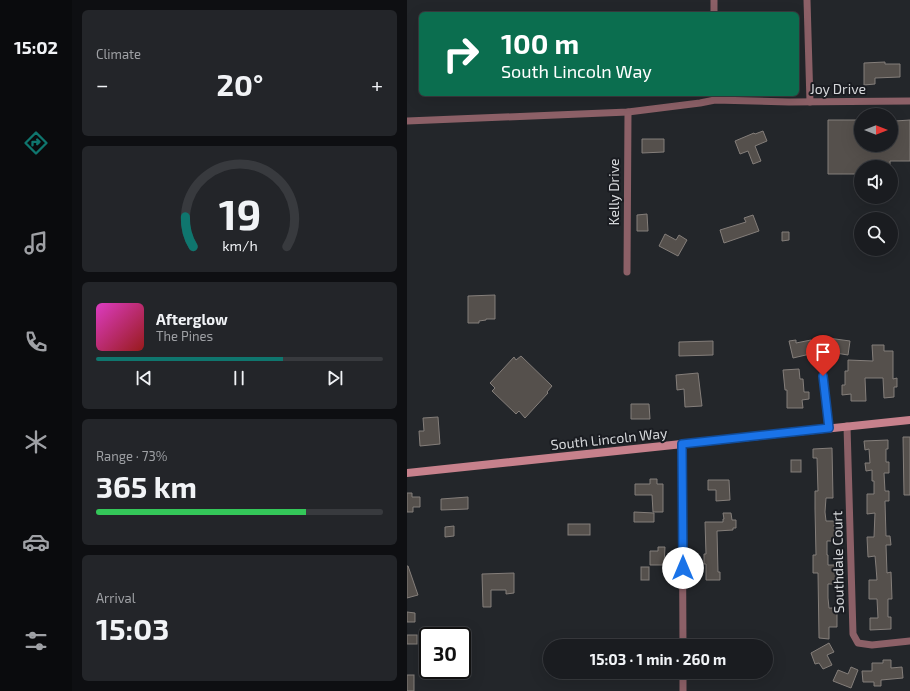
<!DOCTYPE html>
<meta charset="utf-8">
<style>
:root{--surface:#1a1c20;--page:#232529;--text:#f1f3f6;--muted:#9fa1a5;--line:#383a3e;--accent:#0f766e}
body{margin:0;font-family:"Exo 2",sans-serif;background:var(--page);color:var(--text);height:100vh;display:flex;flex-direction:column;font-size:15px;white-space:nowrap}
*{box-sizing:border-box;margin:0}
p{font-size:13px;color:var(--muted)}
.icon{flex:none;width:22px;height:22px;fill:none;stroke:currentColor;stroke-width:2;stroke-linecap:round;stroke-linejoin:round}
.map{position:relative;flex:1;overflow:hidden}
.side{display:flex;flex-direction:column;gap:10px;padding:10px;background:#0e0f12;width:335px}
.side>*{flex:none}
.hud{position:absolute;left:12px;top:12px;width:380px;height:84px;border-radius:6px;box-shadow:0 4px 16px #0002,0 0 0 1px var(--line);background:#0b6e4f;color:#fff;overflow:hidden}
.needle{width:26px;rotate:90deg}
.controls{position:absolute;left:447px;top:108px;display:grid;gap:8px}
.controls a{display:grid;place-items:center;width:44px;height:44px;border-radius:50%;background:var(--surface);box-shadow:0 4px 16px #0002,0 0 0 1px var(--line);font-size:20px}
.speed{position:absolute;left:12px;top:627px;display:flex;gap:8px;font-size:20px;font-weight:700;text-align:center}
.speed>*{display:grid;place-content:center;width:52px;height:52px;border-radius:50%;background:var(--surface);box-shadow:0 4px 16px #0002,0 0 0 1px var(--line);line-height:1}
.speed .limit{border:2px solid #111;border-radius:6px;background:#fff;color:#111}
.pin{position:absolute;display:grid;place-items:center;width:34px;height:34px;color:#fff;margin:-41px -17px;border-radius:50% 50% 50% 0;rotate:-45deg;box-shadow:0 0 4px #0007}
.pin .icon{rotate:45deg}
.me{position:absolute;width:44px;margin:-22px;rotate:0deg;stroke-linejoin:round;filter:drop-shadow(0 0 3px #0008)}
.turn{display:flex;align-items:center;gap:14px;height:84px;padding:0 16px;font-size:18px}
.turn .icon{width:52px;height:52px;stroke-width:2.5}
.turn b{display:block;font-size:28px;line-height:34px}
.big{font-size:30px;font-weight:700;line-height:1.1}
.side .card{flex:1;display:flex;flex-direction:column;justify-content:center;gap:6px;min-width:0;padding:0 14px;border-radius:6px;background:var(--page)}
.side .dial{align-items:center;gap:0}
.dial svg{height:104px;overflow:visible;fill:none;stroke:var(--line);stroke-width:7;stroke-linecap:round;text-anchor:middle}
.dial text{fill:var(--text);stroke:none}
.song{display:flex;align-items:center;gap:12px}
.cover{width:48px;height:48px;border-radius:6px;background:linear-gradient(135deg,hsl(310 70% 55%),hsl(0 70% 35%))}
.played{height:4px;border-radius:2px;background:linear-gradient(90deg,var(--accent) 65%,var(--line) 65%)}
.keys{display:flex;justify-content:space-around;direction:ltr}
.heat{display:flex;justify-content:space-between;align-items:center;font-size:22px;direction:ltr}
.charge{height:6px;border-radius:3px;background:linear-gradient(90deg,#34c759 73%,var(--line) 0)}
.trip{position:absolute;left:136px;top:639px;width:230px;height:40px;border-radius:20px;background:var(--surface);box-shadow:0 4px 16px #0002,0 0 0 1px var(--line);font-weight:700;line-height:40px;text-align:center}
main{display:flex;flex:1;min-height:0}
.menu{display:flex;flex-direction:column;width:72px;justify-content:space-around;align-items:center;background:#0a0b0d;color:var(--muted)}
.menu .icon{width:28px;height:28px}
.menu .active{color:var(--accent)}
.menu b{font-size:18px;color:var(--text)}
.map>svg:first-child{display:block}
.building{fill:#55504c;stroke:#847e7a}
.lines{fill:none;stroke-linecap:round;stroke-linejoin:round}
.street{stroke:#8c6067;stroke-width:7}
.secondary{stroke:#c7818c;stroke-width:8}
.route-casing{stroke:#114b97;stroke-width:10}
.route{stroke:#1a73e8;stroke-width:7}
.labels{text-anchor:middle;stroke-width:4;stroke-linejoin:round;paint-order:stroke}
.street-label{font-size:14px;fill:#d6d8db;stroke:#1a1c21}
</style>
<main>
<nav class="menu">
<b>15:02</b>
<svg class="icon active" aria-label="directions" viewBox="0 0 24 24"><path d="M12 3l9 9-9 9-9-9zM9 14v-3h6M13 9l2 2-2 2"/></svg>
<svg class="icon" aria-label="music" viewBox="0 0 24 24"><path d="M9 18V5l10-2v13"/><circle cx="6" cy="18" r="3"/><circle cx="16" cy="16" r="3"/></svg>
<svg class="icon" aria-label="phone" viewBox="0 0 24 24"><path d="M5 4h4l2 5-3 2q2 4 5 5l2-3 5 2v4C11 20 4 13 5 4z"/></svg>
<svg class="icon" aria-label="climate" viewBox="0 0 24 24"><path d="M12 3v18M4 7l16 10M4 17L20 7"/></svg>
<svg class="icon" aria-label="car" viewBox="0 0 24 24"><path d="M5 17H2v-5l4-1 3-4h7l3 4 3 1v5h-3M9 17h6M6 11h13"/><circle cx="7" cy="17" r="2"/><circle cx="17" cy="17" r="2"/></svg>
<svg class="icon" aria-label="filters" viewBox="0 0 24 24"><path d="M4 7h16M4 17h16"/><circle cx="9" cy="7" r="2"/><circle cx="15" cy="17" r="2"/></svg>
</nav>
<section class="side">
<div class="card"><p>Climate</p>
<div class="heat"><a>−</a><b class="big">20°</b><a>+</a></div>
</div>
<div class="card dial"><svg viewBox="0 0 100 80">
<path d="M14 69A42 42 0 1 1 86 69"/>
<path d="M14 69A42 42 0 0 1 8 46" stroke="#0f766e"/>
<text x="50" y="56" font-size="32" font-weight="700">19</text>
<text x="50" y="72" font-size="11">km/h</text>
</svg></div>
<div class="card">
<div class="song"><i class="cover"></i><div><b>Afterglow</b><p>The Pines</p></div></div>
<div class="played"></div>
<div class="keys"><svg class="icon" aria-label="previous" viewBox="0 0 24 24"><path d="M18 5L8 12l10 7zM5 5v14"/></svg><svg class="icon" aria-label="pause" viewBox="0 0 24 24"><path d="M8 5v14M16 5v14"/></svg><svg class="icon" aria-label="next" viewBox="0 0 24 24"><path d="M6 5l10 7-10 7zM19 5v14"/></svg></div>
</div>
<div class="card"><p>Range · 73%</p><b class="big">365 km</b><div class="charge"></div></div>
<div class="card"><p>Arrival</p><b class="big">15:03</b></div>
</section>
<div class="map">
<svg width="503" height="691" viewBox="0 0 503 691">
<rect width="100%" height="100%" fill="#23262a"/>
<!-- building -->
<g class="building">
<polygon points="478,62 478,64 493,64 493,77 468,78 468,84 457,85 457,63"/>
<polygon points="421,120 452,120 453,145 484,145 484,125 488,124 488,121 503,120 503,161 483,161 483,167 453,167 453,174 421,174"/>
<polygon points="356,131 360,141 348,146 354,161 346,164 341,151 333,154 328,141 347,133 348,134"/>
<polygon points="235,139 257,139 257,152 235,153"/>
<polygon points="240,214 241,231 230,231 230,215"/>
<polygon points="346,215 352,231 317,243 313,230 339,222 337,218"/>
<polygon points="375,232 382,232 382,240 375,241"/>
<polygon points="258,234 269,240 272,235 280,240 271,256 252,246"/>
<polygon points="88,295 88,319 79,319 79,320 72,321 72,323 61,323 61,296"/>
<polygon points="421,338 443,341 441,355 416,351 386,358 382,341 389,340 389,343 404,340 404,342 414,340 421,341"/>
<polygon points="306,341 306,355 272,356 272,342"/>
<polygon points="465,345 477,345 477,351 486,351 486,379 490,378 490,387 487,387 487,397 477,398 476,378 458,378 459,401 444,401 444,394 435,395 435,385 438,385 438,371 441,371 441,360 466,361"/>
<polygon points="114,356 145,386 140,392 141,393 118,418 112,411 109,414 85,391 88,388 83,383 107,357 109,360"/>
<polygon points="392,369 393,379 396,379 397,392 402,392 402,399 395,400 396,408 380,408 380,390 378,390 376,370"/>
<polygon points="291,373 295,406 278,407 277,389 270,390 269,375"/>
<polygon points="224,404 242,404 243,419 224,419"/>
<polygon points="31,417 33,444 13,446 12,431 17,431 16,418"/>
<polygon points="496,437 503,437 503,495 497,495"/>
<polygon points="481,440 481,449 479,449 479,462 482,462 482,473 477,473 478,491 482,491 482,501 478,501 479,536 483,536 484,545 479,545 480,573 484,572 485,599 481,599 481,617 484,617 484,629 463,630 463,618 471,618 470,599 462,599 462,580 470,580 469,567 468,556 461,557 460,537 467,537 468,513 460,514 460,494 467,494 467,481 465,481 465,470 459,471 458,463 463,463 462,449 458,450 457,441"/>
<polygon points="425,448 426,498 419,498 418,512 419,521 427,521 428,541 420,541 420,555 421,555 421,565 429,565 429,584 421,584 421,598 422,608 430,608 430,627 422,627 422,639 412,638 411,573 406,573 406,555 409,555 408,509 408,491 411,491 410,458 406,458 406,449"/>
<rect x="384" y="460" width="10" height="12"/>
<polygon points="243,479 250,479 250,484 256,484 256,512 246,512 245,495 228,495 228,484 243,484"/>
<polygon points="301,480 322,480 323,500 309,501 309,490 301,490"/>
<polygon points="0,493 5,493 5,497 13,497 13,507 6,507 6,512 0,512"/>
<polygon points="61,497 61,509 34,510 34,499"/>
<polygon points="227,512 247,513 247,522 227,522"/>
<polygon points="316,513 324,513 325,520 329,520 329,528 326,528 326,530 310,531 311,572 313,572 313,580 299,580 299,564 297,564 297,554 299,554 298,522 316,522 316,519 317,519"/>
<rect x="161" y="524" width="22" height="11"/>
<polygon points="47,526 47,536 38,537 38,527"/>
<polygon points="251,547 258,547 257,565 243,565 243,551 251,551"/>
<polygon points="0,566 1,566 11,595 0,598"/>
<rect x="234" y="567" width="8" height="13"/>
<polygon points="107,573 107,593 99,594 99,590 84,590 84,607 76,607 75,574"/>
<polygon points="0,612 8,613 8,622 0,622"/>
<rect x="0" y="635" width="10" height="9"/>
<polygon points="422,643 427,652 420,655 425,665 416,669 412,663 408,664 404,653"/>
<polygon points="476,660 484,660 484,668 495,667 496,678 474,680 474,686 467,686 467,682 456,682 455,671 465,671 465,663 476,663"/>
<polygon points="444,667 451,670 444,688 426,681 431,670 441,674"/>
<rect x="0" y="675" width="7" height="16"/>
</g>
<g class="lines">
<!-- street -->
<g class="street">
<polyline points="307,0 307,14"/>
<polyline points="400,0 403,102"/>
<polyline points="0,121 221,112 293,103 308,100 382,102 503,101"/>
<polyline points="220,272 221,112"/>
<polyline points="416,375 421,428"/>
<polyline points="440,426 446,634 451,643 465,645 503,641"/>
<polyline points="275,444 276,646"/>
<polyline points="276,672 276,691"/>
</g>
<!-- secondary -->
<polyline class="secondary" points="0,473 503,420"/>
</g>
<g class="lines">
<!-- route casing -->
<g class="route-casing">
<polyline id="route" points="276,568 275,444 422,428 416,376"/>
</g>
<!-- route -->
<use href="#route" class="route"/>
</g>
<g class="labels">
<!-- street labels -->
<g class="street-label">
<text x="431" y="94">Joy Drive</text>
<text transform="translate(207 192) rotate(-90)" y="5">Kelly Drive</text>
<text transform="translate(202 439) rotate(-6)" y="5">South Lincoln Way</text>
<text transform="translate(431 562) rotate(-91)" y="5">Southdale Court</text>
</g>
</g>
</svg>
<div class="controls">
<a><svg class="needle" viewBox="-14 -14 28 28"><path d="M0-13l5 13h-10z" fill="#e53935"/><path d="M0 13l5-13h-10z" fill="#9fa1a5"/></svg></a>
<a><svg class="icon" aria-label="sound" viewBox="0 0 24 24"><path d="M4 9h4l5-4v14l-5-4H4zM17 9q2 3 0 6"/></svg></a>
<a><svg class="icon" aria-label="search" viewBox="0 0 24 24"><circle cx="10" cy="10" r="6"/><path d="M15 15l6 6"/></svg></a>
</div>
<div class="speed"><div class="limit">30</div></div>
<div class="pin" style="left:416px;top:376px;background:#d93025"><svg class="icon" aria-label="arrive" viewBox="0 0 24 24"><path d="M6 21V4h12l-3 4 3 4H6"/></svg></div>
<svg class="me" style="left:276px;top:568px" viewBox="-20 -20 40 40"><circle r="19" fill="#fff"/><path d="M0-13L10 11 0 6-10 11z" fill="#1a73e8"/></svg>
<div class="trip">15:03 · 1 min · 260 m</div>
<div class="hud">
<div class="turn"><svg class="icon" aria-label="right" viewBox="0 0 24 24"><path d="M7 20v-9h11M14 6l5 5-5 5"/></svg><div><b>100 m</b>South Lincoln Way</div></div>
</div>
</div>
</main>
